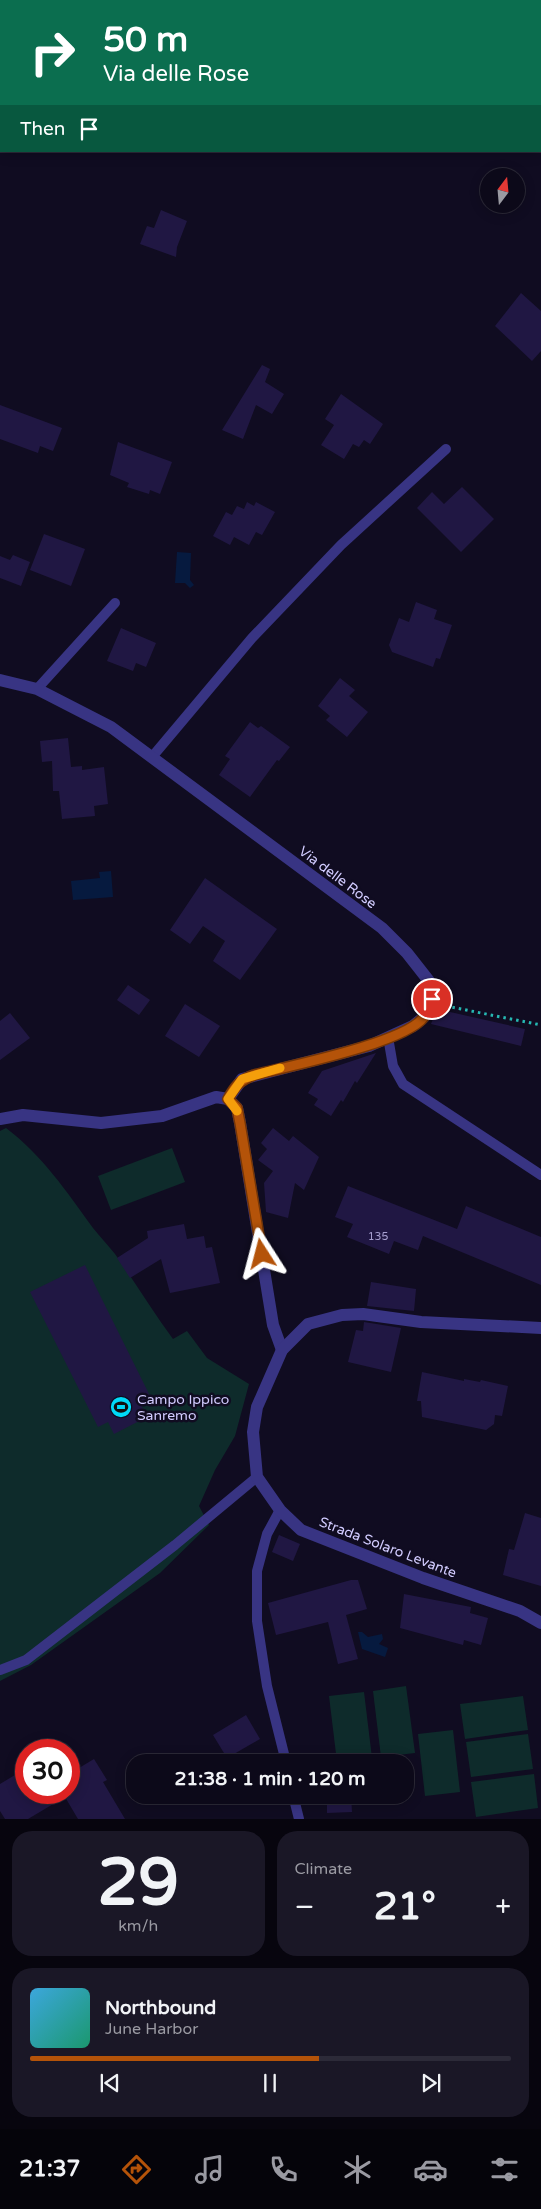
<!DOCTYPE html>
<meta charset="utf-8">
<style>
:root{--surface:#0c0919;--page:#1a1726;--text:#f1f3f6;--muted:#9a9aa2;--line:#2c2a38;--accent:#b45309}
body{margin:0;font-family:"Varela Round",sans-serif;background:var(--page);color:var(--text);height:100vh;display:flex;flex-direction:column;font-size:19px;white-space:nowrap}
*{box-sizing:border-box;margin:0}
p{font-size:16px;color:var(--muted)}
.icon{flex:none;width:28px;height:28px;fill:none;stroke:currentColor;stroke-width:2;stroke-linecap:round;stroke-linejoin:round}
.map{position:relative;height:1819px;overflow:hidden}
.drawer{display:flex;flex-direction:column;gap:12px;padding:12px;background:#07050e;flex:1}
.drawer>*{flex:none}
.banner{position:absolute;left:0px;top:0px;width:541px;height:152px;box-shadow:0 2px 12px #0003,0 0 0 1px var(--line);background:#0b6e4f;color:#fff;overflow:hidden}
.needle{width:32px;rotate:16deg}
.fabs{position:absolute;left:480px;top:168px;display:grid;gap:10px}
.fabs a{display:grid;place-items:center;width:45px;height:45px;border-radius:50%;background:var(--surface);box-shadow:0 2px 12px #0003,0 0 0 1px var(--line);font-size:25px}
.speed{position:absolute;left:15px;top:1739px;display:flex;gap:10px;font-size:25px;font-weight:700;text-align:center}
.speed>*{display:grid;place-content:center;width:65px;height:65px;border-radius:50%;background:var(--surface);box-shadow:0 2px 12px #0003,0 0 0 1px var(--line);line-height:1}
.speed .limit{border:8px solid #d22;background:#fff;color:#111}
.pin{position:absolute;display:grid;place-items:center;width:42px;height:42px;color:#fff;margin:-21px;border:2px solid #fff;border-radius:50%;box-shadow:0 1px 5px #0007}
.me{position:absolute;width:55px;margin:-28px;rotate:351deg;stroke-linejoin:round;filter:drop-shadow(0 0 4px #0008)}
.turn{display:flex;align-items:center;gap:18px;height:105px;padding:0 20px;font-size:22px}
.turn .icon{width:65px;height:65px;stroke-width:2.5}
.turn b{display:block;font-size:35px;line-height:42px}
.then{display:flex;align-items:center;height:48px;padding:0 20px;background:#0003;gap:10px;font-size:19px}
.big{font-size:38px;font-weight:700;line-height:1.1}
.drawer .widget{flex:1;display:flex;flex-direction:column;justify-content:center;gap:8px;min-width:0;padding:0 18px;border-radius:20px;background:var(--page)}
.drawer .dial{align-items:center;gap:0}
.dial b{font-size:65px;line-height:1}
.song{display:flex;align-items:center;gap:15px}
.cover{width:60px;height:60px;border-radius:8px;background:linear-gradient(135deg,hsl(200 70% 55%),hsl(160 70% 35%))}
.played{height:5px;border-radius:2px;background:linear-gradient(90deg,var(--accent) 60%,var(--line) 60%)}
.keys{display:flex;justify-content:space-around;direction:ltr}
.heat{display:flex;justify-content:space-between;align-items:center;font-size:28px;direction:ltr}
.drawer .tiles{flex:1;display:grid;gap:12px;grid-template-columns:1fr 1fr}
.widget:last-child{grid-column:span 2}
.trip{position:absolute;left:126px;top:1754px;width:288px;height:50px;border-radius:20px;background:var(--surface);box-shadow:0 2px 12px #0003,0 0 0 1px var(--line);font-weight:700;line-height:50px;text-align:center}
.dock{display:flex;height:80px;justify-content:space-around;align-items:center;background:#05040a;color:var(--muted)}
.dock .icon{width:35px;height:35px}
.dock .current{color:var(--accent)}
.dock b{font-size:22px;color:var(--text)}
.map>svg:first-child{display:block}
.green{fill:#0e2b2b}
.water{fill:#061a3f}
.building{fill:#201743}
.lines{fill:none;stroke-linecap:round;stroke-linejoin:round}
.path{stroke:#26b8b2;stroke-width:3;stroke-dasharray:2.5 4;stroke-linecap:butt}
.lane{stroke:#383483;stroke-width:10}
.street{stroke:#383483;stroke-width:12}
.route-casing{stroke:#753606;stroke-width:12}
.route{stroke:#b45309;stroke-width:9}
.slow{stroke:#f59e0b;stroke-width:9}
.labels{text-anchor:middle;stroke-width:5;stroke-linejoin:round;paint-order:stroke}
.number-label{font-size:11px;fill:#a69fd0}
.street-label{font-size:14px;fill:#d2ccff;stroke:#100c21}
.poi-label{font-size:14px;fill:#d2ccff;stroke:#100c21;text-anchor:start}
</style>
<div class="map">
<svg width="541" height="1819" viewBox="0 0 541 1819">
<rect width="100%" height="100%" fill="#100c21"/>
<!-- green -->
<g class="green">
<path d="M 6,1128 C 42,1155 67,1192 93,1228 C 100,1237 108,1245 115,1254 C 135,1282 153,1312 173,1339 L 187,1331 L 207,1358 L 249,1384 L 235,1436 L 215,1470 L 199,1506 L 209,1525 L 160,1573 L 31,1665 L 0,1681 L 0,1131 Z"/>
<polygon points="172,1148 185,1182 111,1210 98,1176"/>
<polygon points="406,1686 415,1753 381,1757 373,1691"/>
<polygon points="364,1692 372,1758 337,1762 329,1696"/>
<polygon points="523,1696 528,1730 465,1739 460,1704"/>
<polygon points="453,1730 460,1792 425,1796 418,1734"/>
<polygon points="528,1734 533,1769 471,1777 466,1742"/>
<polygon points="534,1774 538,1808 476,1817 471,1782"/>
</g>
<!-- water -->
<g class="water">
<polygon points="177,552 191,553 190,580 194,585 190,588 185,583 175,583"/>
<polygon points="111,871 113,897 73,900 71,881 100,878 99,872"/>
<polygon points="358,1632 362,1632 368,1637 382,1634 383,1639 379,1644 388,1648 385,1657 362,1649"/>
</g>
<!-- building -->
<g class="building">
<polygon points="161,210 187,221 177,247 176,257 140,244 147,226 154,228"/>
<polygon points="521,293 541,311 541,351 532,361 495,326"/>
<polygon points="262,365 270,369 265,382 284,394 272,414 256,405 243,439 222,430"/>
<polygon points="341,394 383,424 370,444 364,440 359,447 353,444 344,459 321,445 334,425 325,419"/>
<polygon points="0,405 62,428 53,451 40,446 38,453 0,439"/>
<polygon points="118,442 172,462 160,494 150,490 149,494 127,487 129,483 110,475"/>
<polygon points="462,487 494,519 461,552 417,508 432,492 444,504"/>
<polygon points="247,502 254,506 256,502 275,512 262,535 256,532 249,545 234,537 230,545 213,536 226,512 232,515 237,506 244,509"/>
<polygon points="44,534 85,549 71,586 30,570"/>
<polygon points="13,555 30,562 21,586 0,578 0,556 10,560"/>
<polygon points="416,602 437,610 434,619 452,625 440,659 436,658 433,667 392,652 389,645 399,618 409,622"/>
<polygon points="121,628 156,643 146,667 136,663 133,671 107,661"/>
<polygon points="340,678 355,690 349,696 368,712 347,737 326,720 330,716 318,706"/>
<polygon points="250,722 258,728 261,726 290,747 279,761 277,760 250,797 219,775 230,759 225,756"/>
<polygon points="68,738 71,767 82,766 82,770 104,767 108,804 94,806 95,816 62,819 59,791 53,791 52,761 42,762 40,741"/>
<polygon points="205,878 277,929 240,980 213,961 225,941 203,926 190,944 170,930"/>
<polygon points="128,985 150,1000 139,1015 117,1000"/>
<polygon points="185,1004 220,1026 199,1057 165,1036"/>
<polygon points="437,1009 525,1029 521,1046 431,1024"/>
<polygon points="10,1013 30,1038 0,1060 0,1021"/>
<polygon points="376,1053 357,1083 355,1081 343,1102 341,1100 331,1116 314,1105 318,1099 308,1093 322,1071"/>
<polygon points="273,1128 289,1141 293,1136 319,1157 304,1190 295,1183 288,1218 266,1212 264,1183 273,1171 258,1160 267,1149 261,1143"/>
<polygon points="348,1186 457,1229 466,1206 541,1237 541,1285 423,1236 418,1250 394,1241 389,1254 347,1237 353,1224 335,1217"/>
<polygon points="184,1224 187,1239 204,1236 206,1248 212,1247 220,1283 170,1293 161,1259 130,1278 117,1258 148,1238 147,1231"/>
<polygon points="85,1265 152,1400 141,1405 147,1417 114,1434 108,1422 98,1427 30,1292"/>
<polygon points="371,1282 416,1289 414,1311 367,1306"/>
<polygon points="364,1322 401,1328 391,1372 348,1362 356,1330 363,1331"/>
<polygon points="422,1372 464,1381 464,1379 480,1382 481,1380 508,1386 502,1416 495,1415 494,1424 486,1430 422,1417 421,1401 417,1401"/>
<polygon points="525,1513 541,1518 541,1586 503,1575 509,1549 514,1550"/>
<polygon points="279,1535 300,1544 293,1561 272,1552"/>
<polygon points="351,1580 358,1580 367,1609 346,1615 358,1659 338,1664 328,1622 276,1635 268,1603"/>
<polygon points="404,1594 471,1607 470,1613 488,1618 481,1645 464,1640 463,1645 400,1628"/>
<polygon points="246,1715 260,1739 227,1758 213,1735"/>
<polygon points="94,1759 107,1780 103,1782 125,1819 78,1819 65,1797 28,1819 5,1819 0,1811 0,1784 15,1775 20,1782 26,1778 26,1792 69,1792 69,1774"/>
<polygon points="327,1795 351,1795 352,1812 327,1813"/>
</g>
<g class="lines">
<!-- path -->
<polyline class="path" points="446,1006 541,1025"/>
<!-- lane -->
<g class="lane">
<polyline points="37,689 115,603"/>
<polyline points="152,757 252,638 341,545 446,449"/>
<polyline points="388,1037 393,1066 403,1084 541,1175"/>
<polyline points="280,1510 267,1534 257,1571 257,1621 267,1686 286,1762"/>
<polyline points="0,1670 26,1660 175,1545 257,1477"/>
<polyline points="293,1795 299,1819"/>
</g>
<!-- street -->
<g class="street">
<polyline points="0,680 37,689 111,727 382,928 407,953 429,981 432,999 424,1017 413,1026 369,1046 242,1079 228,1099"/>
<polyline points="0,1119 23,1115 101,1123 162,1116 216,1097 228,1099 237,1108 240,1123 273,1325 282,1350"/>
<polyline points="541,1328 421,1322 363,1314 342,1315 308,1324 282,1350 257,1407 253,1432 257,1477 280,1510 301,1530 423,1578 520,1611 541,1623"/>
</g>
</g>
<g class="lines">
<!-- route casing -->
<g class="route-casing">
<path id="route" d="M 262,1254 L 240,1123 L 237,1108 L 228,1099 C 235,1086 240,1080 254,1075 C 289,1066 405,1043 424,1017 C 428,1012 430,1004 432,999"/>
</g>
<!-- route -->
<use href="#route" class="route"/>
<!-- slow -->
<polyline class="slow" points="237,1111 228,1099 242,1079 280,1068"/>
</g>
<!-- icons -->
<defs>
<g id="stadium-disc" transform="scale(1.125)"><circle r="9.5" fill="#00daf7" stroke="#100c21"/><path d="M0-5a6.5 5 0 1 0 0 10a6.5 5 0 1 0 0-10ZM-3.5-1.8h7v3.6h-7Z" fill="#111"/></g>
</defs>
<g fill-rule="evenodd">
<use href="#stadium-disc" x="121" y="1407"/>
</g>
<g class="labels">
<!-- number labels -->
<g class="number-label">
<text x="378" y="1240">135</text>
</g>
<!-- street labels -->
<g class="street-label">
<text transform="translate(338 877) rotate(37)" y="5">Via delle Rose</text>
<text transform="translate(388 1547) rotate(21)" y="5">Strada Solaro Levante</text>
</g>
<!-- poi labels -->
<g class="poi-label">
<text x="137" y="1404">Campo Ippico<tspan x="137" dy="16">Sanremo</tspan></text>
</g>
</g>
</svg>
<div class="fabs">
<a><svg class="needle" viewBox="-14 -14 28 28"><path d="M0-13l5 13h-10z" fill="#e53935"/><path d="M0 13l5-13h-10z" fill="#9a9aa2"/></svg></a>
</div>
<div class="speed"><div class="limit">30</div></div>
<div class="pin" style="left:432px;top:999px;background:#d93025"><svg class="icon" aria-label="arrive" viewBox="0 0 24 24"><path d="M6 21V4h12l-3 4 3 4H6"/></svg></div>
<svg class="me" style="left:262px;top:1254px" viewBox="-20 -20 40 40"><path d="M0-17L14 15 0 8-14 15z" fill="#b45309" stroke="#fff" stroke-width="4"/></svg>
<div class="trip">21:38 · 1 min · 120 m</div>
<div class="banner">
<div class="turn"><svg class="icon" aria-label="right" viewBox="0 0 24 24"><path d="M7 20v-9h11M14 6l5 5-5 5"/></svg><div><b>50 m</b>Via delle Rose</div></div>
<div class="then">Then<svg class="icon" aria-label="arrive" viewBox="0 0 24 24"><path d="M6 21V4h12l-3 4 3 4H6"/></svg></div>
</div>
</div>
<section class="drawer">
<div class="tiles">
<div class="widget dial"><b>29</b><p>km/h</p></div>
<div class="widget"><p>Climate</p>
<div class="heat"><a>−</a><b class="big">21°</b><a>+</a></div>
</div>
<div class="widget">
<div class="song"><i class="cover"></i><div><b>Northbound</b><p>June Harbor</p></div></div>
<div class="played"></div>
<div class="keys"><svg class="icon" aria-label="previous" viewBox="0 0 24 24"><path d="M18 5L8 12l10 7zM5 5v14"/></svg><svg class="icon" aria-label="pause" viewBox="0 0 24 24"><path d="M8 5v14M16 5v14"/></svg><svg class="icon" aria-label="next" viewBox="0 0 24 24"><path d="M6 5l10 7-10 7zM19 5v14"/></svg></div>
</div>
</div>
</section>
<nav class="dock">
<b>21:37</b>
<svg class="icon current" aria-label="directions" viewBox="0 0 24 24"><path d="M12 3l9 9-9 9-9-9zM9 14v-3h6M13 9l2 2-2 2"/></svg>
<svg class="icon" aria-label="music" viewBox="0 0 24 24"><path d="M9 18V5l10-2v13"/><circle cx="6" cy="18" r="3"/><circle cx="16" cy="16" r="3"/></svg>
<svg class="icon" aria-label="phone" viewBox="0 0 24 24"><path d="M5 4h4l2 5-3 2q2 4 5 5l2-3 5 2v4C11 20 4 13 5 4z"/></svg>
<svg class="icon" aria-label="climate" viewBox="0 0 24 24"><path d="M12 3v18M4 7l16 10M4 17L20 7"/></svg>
<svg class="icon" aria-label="car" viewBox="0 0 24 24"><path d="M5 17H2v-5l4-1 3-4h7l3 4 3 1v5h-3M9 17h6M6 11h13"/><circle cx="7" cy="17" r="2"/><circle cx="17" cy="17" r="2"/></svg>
<svg class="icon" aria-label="filters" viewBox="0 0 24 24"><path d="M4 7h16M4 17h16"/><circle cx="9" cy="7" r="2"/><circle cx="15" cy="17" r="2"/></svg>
</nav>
